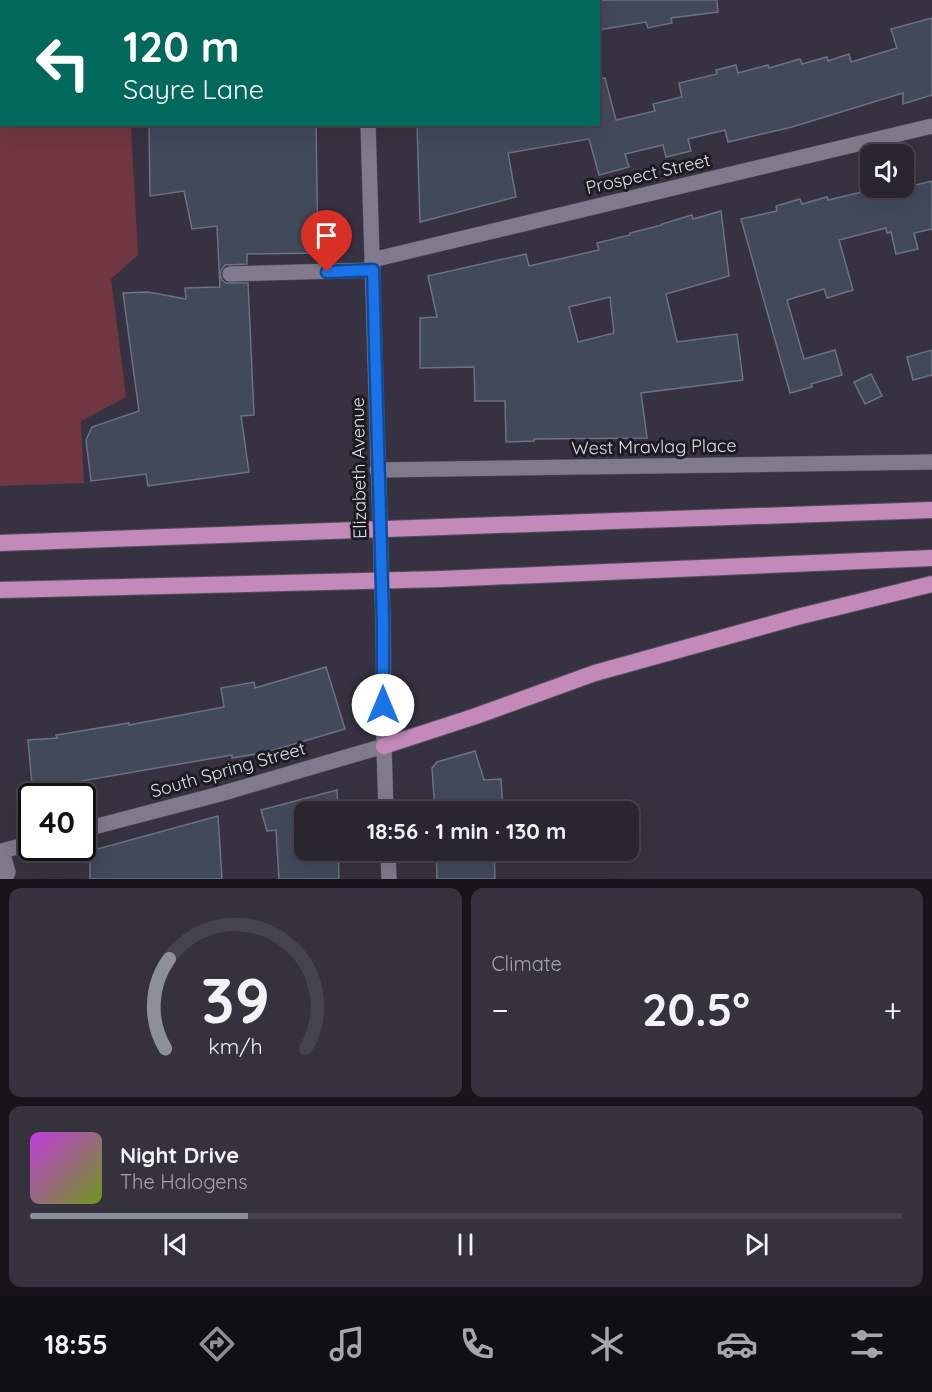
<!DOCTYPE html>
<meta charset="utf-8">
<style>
:root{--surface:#292631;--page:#35323d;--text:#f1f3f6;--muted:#a5a5ab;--line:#45434d;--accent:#8c9099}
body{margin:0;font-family:Quicksand,sans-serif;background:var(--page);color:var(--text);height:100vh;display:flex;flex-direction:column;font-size:22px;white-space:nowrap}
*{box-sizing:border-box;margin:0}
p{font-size:20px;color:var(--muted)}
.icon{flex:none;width:33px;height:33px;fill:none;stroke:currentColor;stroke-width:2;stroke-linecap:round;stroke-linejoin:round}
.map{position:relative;height:879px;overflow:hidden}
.side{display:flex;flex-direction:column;gap:9px;padding:9px;background:#17151b;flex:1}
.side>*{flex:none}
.guide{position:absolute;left:0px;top:0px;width:600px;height:126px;box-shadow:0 6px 24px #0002,0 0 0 2px var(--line);background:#00695c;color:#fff;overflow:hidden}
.controls{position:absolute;left:860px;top:144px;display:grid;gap:12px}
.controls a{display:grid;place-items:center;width:54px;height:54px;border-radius:12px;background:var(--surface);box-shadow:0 6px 24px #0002,0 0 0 2px var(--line);font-size:30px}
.speed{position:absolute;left:18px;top:783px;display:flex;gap:12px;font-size:30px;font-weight:700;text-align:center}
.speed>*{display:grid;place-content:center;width:78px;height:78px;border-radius:50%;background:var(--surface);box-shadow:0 6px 24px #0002,0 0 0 2px var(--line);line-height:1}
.speed .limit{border:3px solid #111;border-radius:9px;background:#fff;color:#111}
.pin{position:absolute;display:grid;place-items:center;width:51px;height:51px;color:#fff;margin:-62px -26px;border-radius:50% 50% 50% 0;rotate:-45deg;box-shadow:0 0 6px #0007}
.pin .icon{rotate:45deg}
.me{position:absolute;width:66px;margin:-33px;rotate:0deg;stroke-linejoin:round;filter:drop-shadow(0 0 4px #0008)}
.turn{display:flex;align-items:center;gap:21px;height:126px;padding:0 24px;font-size:27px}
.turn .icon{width:78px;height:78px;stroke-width:2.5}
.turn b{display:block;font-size:42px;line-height:51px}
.big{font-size:45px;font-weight:700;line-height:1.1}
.side .card{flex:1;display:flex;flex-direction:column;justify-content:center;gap:9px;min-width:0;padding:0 21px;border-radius:12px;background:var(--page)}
.side .dial{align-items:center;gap:0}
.dial svg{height:156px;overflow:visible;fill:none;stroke:var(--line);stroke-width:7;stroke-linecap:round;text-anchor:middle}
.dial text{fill:var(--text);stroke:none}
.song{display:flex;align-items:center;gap:18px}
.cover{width:72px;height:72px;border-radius:9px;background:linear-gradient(135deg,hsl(290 70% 55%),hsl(80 70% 35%))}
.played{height:6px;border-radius:3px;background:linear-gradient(90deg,var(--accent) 25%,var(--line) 25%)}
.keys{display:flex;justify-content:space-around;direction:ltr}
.heat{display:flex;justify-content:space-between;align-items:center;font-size:33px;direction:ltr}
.side .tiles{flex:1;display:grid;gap:9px;grid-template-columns:1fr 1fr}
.card:last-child{grid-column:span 2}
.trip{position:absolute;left:294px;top:801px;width:345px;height:60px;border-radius:12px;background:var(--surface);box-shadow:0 6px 24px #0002,0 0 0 2px var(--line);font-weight:700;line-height:60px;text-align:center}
.tab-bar{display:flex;height:96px;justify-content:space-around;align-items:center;background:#100f14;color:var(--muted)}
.tab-bar .icon{width:42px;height:42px}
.tab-bar .on{color:var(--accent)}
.tab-bar b{font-size:27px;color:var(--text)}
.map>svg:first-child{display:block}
.green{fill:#703641}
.building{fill:#424959;stroke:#6a7283;stroke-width:1.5;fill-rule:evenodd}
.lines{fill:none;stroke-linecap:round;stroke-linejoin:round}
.minor-casing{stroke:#54505d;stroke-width:16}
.tertiary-casing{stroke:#54505d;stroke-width:16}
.trunk-casing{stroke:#54505d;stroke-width:18}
.minor{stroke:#807a8d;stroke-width:15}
.tertiary{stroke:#807a8d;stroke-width:15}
.trunk{stroke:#c289b9;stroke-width:16}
.trunk-bridge-casing{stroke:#54505d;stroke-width:18;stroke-linecap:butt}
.trunk-bridge{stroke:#c289b9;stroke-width:16}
.route-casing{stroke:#114b97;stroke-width:15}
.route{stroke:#1a73e8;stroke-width:10}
.labels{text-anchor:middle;stroke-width:6;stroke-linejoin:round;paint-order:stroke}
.street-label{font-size:18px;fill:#e0dde7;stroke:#1d1b22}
</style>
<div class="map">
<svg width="932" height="879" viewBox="0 0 932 879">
<rect width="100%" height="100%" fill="#373241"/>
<!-- green -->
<polygon class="green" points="0,0 124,0 124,1 2,2 2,124 131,125 138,255 111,279 126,397 81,421 84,483 0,486"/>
<!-- building -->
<g class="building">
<polygon points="598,0 717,0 718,12 671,18 672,23 648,28 646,22 598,30"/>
<polygon points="932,18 932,95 903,104 903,93 792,127 728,142 725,130 688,139 691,151 666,157 663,145 625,154 629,167 599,175 589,139 508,153 516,197 420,222 417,124 598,124 598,79 605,78 616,120 655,111 653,104 682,97 679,83 717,74 716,70 736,65 738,73 768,65 769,68 800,59 802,64 827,57 828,61 849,54 851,62 897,48 891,29"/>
<polygon points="149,124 316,124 318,253 247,254 247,264 225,265 222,269 220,274 222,280 226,283 248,283 254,415 241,416 249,472 148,486 146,474 91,481 86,440 92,427 139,411 123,293 148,292 186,299 185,288 220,287 217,226 192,229 184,191 150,196"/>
<polygon points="932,181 932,229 914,233 918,249 896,254 891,232 887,233 886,228 839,240 853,290 827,298 824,289 787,300 804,359 835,350 842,375 811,384 812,387 790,393 741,219 777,211 776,206 800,199 802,204 827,197 828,200 879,188 903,188"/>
<path d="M 721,211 L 729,276 L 666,294 L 677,342 L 737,334 L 743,380 L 641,393 L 647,438 L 534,439 L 534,441 L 506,442 L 505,401 L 475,401 L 474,367 L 420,368 L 420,318 L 437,317 L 428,276 L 526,254 L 529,266 L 599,250 L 597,243 L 630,235 L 630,233 L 662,225 L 662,224 L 692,215 L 693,219 ZM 610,297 L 614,333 L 578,342 L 569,307 Z"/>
<polygon points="932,350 932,375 913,380 907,357"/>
<polygon points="871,374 882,396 865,404 854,382"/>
<polygon points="326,667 345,729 267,752 232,758 232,755 58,785 59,796 33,796 28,740 57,738 56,735 129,723 129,725 224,707 221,688 254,682 255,688"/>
<polygon points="475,751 484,780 501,779 503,812 435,812 432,768 437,762"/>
<polygon points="337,790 338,812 304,812 304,850 338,850 339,879 279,879 276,830 267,831 261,810"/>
<polygon points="218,816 222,879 90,879 90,851"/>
<polygon points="436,850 494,850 495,879 437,879"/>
</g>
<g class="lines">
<!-- minor casing -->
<g class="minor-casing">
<g id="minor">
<polyline points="372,260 932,126"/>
<polyline points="230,274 373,270"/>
</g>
</g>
<!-- tertiary casing -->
<g class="tertiary-casing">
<g id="tertiary">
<polyline points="363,0 363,2"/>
<polyline points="368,124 383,623 384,746 386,812"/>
<polyline points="377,470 932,462"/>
<polyline points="82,830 220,794 384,746"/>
<polyline points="388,850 389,879"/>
<polyline points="5,879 8,872 2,851 32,843"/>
</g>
</g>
<!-- trunk casing -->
<g class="trunk-casing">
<g id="trunk">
<polyline points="441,527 932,510"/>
<polyline points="442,579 932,558"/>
<polyline points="384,746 476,716 595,673 797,617 932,584"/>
</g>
</g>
<!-- minor -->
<use href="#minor" class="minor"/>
<!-- tertiary -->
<use href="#tertiary" class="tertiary"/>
<!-- trunk -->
<use href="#trunk" class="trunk"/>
<!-- trunk-bridge casing -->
<g class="trunk-bridge-casing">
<g id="trunk-bridge">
<polyline points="0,543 441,527"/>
<polyline points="0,590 442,579"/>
</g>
</g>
<!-- trunk-bridge -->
<use href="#trunk-bridge" class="trunk-bridge"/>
</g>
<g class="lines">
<!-- route casing -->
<g class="route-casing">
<polyline id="route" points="327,272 373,270 383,623 383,705"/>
</g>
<!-- route -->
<use href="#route" class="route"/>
</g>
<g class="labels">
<!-- street labels -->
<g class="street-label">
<text transform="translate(648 174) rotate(-13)" y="6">Prospect Street</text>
<text transform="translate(654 447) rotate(-1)" y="6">West Mravlag Place</text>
<text transform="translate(359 468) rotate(-91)" y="6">Elizabeth Avenue</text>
<text transform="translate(228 770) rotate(-16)" y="6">South Spring Street</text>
</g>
</g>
</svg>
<div class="controls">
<a><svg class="icon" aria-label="sound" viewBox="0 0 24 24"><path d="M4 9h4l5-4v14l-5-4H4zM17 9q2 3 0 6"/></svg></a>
</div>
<div class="speed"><div class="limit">40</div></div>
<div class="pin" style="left:327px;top:272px;background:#d93025"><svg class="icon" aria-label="arrive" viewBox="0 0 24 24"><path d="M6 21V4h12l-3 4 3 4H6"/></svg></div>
<svg class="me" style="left:383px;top:705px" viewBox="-20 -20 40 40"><circle r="19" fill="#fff"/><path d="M0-13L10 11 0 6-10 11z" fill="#1a73e8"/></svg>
<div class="trip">18:56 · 1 min · 130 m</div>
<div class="guide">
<div class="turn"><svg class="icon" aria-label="left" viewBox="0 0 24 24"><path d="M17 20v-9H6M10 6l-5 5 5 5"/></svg><div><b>120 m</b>Sayre Lane</div></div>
</div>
</div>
<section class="side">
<div class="tiles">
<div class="card dial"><svg viewBox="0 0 100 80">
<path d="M14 69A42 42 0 1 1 86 69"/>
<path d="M14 69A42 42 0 0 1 16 23" stroke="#8c9099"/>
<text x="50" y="56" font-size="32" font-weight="700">39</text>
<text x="50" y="72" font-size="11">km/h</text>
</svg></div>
<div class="card"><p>Climate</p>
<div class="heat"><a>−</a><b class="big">20.5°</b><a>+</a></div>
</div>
<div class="card">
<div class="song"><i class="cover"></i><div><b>Night Drive</b><p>The Halogens</p></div></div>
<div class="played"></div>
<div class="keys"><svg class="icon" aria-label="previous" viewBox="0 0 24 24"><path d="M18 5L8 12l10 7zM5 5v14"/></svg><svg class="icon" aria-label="pause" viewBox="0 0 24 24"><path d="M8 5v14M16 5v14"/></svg><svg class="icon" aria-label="next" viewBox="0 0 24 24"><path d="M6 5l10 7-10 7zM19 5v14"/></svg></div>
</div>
</div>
</section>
<nav class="tab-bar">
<b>18:55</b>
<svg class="icon on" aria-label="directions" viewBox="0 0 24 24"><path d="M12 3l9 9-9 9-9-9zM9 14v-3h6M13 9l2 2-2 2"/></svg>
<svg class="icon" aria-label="music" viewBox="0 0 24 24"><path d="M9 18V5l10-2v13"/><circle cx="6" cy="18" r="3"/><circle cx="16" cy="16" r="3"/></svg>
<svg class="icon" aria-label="phone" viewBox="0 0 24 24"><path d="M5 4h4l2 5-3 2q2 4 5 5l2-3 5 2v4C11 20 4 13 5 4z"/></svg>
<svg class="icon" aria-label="climate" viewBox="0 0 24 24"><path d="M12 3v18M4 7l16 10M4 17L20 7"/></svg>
<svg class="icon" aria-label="car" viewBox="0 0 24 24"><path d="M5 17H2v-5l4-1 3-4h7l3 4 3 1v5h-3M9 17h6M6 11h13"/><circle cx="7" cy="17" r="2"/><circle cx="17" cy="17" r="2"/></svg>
<svg class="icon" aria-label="filters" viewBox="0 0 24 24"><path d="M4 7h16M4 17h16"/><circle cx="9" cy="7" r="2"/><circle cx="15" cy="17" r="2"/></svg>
</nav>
